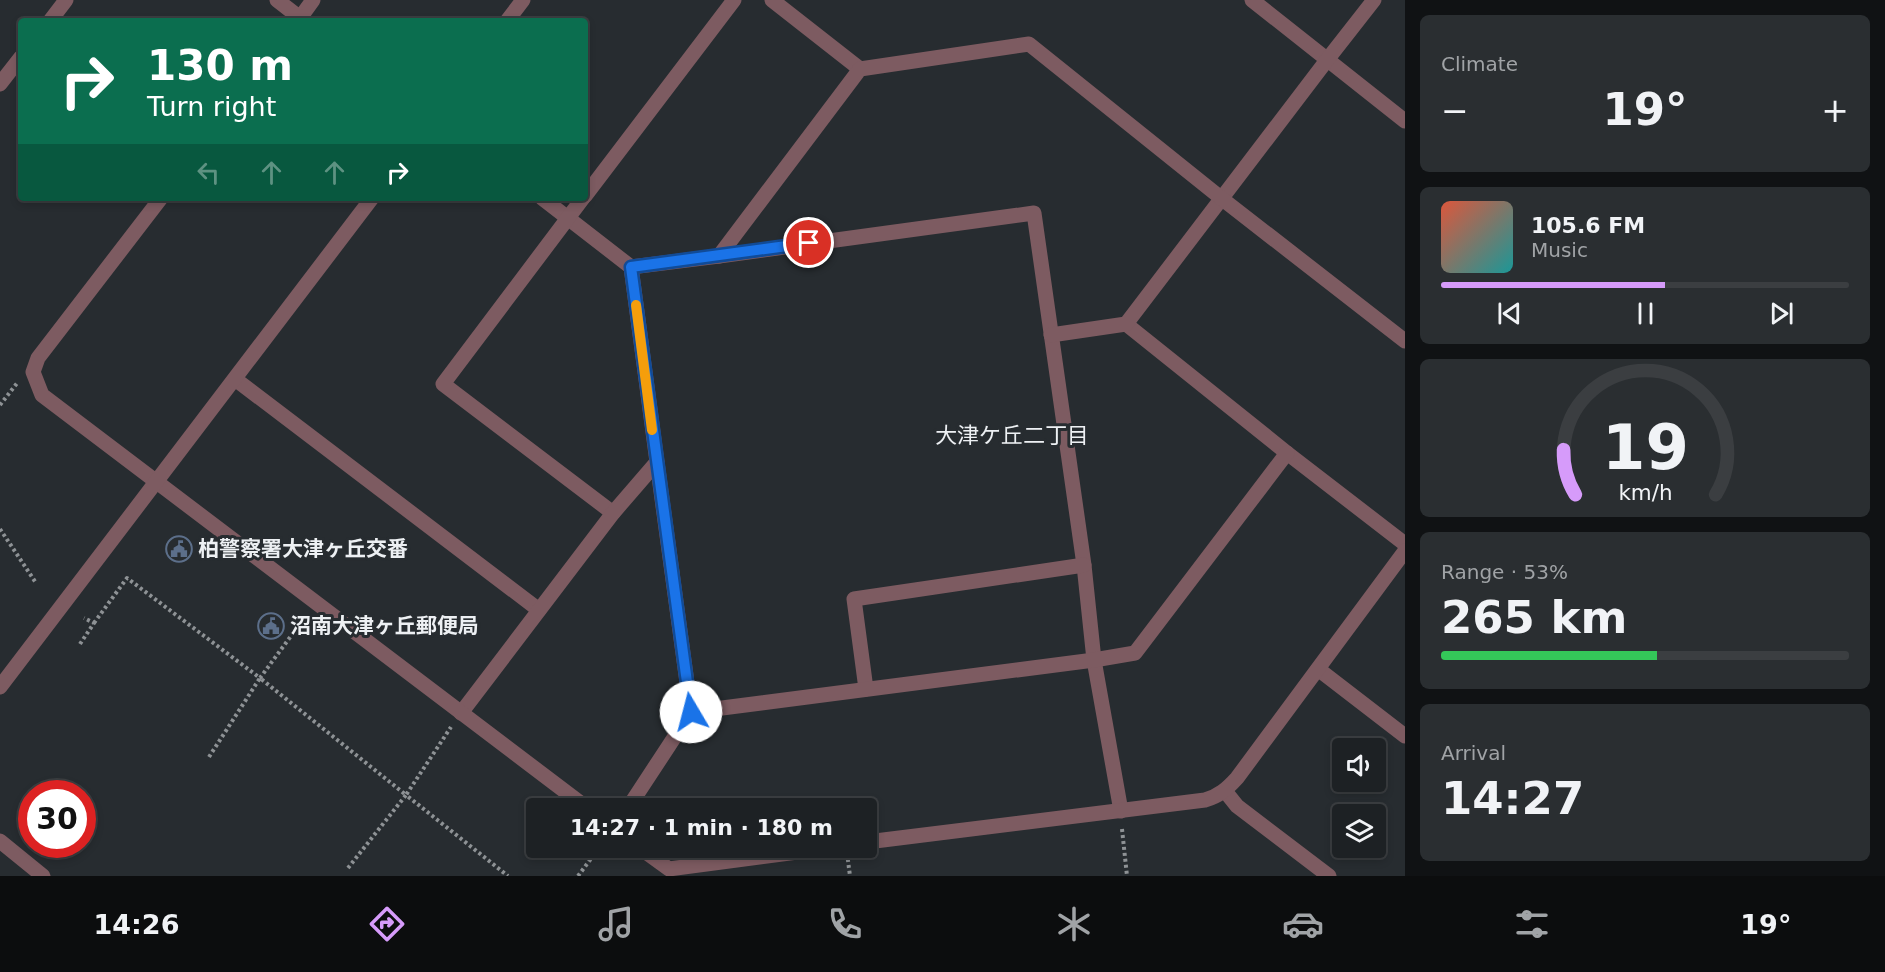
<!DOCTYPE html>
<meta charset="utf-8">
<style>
:root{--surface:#1d2124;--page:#2a2e31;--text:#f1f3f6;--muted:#a0a3a6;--line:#3b3e41;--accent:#d69bfa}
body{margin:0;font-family:"DejaVu Sans","Noto Sans JP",sans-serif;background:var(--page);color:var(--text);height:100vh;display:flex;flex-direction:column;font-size:22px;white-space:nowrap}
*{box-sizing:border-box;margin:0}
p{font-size:20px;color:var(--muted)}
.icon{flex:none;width:33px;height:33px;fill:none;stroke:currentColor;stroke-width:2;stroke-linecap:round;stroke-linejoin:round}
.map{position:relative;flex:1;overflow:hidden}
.drawer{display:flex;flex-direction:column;gap:15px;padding:15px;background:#101214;width:480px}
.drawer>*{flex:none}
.hud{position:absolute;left:18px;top:18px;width:570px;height:183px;border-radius:6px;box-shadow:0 3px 9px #0003,0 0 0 2px var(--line);background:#0b6e4f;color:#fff;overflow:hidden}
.controls{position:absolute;left:1332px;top:738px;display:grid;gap:12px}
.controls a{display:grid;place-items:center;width:54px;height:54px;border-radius:6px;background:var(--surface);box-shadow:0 3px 9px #0003,0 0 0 2px var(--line);font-size:30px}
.speed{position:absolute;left:18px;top:780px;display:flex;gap:12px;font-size:30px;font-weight:700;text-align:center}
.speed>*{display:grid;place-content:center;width:78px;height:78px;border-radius:50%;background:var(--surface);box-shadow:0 3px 9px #0003,0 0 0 2px var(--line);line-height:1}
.speed .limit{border:9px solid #d22;background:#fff;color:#111}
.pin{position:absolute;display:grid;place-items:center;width:51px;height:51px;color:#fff;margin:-26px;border:3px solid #fff;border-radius:50%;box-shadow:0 2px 6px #0007}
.me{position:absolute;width:66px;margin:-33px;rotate:352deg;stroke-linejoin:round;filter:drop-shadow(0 0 4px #0008)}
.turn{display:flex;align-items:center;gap:21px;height:126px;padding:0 30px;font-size:27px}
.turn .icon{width:78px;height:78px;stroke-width:2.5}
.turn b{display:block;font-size:42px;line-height:51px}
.lanes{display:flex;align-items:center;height:57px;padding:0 30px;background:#0003;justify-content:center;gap:30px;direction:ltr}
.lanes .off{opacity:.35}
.big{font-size:45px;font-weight:700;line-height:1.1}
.drawer .tile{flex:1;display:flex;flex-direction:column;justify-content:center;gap:9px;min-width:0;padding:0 21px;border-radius:9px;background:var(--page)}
.drawer .dial{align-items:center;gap:0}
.dial svg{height:156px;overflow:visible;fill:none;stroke:var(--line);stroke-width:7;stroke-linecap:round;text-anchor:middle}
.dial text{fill:var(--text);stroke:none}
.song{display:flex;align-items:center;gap:18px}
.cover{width:72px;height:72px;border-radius:9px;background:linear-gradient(135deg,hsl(10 70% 55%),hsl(180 70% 35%))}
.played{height:6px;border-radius:3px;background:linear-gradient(90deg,var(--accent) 55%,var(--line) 55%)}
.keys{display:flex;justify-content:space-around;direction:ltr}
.heat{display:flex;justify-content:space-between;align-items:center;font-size:33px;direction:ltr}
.charge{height:9px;border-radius:4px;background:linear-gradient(90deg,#34c759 53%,var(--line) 0)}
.trip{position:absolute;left:526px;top:798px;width:351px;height:60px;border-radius:6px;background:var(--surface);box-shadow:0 3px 9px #0003,0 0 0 2px var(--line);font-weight:700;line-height:60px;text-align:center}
.tabs{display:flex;height:96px;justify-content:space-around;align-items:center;background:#0c0d0e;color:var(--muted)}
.tabs .icon{width:42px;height:42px}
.tabs .active{color:var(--accent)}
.tabs b{font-size:27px;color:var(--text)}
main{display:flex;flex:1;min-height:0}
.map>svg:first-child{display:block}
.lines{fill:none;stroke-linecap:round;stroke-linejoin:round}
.path{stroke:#8e9295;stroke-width:4;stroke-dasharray:3 3;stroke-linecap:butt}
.minor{stroke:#7d5b61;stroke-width:15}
.tertiary{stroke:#7d5b61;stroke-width:15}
.route-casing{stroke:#114b97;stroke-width:15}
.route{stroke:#1a73e8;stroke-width:10}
.slow{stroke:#f59e0b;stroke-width:10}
.labels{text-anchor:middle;stroke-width:6;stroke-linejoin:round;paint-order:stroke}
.poi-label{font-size:21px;font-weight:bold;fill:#edf0f3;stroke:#272c30;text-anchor:start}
.neighbourhood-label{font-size:22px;fill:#edf0f3;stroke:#272c30}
</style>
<main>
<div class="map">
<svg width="1405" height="876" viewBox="0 0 1405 876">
<rect width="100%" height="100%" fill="#272c30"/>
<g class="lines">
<!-- path -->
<g class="path">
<polyline points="0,405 18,382"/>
<polyline points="0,529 36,583"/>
<polyline points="94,623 127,578 260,678 305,617"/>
<polyline points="80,644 94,623 84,618"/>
<polyline points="209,757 260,678 406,795 451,727"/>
<polyline points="1122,829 1127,876"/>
<polyline points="847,853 850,876"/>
<polyline points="348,868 406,795 508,876"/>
<polyline points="578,876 599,848"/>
</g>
<!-- minor -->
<g class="minor">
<polyline points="772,0 860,69"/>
<polyline points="1252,0 1405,121"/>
<polyline points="300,18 313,0"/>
<polyline points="50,21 66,0"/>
<polyline points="0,84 21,57"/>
<polyline points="585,196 734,0"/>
<polyline points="542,198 631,267"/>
<polyline points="583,198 443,384 613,513"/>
<polyline points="719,256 1034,213 1084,565 1094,660 1121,811"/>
<polyline points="1126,324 1287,453 1405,544"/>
<polyline points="1051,335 1126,324 1327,60 1374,0"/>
<polyline points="235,379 539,610"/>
<polyline points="1318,669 1405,736"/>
<polyline points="866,689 854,599 1084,565"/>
<polyline points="691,712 1094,660 1135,653 1287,453"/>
<polyline points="461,713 613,513 657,462 631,267 719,256 860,69 1029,44 1221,198 1405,341"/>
<polyline points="1225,791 1237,806 1329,876"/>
<polyline points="628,808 691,712 657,462"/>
<polyline points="0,841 43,876"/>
</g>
<!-- tertiary -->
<g class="tertiary">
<polyline points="277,0 304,21"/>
<polyline points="507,21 523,0"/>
<polyline points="161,198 38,358 33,372 42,395 587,808"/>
<polyline points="0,687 372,198"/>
<path d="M 867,842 L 1205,800 C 1219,796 1227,789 1237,778 L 1405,551"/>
<polyline points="640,848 669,869 828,848"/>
</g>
</g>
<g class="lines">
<!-- route casing -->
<g class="route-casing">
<polyline id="route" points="691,712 631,267 809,243"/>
</g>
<!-- route -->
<use href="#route" class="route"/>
<!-- slow -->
<polyline class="slow" points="636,305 652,430"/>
</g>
<!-- icons -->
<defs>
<g id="civic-ring" transform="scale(1.35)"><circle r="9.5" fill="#272c30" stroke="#5c6f8a" stroke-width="1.5"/><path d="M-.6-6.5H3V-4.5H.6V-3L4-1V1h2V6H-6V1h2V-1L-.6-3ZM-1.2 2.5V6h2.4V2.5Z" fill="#5c6f8a"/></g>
</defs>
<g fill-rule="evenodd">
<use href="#civic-ring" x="179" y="549"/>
<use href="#civic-ring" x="271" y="626"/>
</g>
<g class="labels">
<!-- poi labels -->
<g class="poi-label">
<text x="198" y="556">柏警察署大津ヶ丘交番</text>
<text x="290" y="633">沼南大津ヶ丘郵便局</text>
</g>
<!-- neighbourhood labels -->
<g class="neighbourhood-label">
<text x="1012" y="443">大津ケ丘二丁目</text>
</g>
</g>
</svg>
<div class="controls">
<a><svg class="icon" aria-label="sound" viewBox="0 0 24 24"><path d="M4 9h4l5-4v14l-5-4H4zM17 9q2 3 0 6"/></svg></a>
<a><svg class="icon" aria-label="layers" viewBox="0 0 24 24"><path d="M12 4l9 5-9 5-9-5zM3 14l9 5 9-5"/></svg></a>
</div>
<div class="speed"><div class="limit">30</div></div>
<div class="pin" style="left:809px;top:243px;background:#d93025"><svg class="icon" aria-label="arrive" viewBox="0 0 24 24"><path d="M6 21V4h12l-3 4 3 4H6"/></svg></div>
<svg class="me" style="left:691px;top:712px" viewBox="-20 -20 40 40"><circle r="19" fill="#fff"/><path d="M0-13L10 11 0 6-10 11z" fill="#1a73e8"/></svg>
<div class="trip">14:27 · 1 min · 180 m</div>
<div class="hud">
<div class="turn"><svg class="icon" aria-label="right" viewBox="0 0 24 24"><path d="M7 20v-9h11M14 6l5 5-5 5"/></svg><div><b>130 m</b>Turn right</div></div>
<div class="lanes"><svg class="icon off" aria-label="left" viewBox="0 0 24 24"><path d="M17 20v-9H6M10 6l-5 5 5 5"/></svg><svg class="icon off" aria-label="ahead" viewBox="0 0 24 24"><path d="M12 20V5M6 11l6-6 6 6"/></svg><svg class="icon off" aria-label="ahead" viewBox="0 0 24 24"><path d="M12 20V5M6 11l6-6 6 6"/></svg><svg class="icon" aria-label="right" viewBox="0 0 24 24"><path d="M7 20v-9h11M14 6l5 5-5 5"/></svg></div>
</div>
</div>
<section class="drawer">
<div class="tile"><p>Climate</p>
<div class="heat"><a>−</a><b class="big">19°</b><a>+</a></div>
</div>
<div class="tile">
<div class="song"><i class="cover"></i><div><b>105.6 FM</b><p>Music</p></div></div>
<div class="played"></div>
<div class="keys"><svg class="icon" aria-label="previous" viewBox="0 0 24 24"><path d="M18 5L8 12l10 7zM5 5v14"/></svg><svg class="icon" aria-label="pause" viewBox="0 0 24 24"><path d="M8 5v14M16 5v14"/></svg><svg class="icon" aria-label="next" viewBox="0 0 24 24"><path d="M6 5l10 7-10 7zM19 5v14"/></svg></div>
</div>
<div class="tile dial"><svg viewBox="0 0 100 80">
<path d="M14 69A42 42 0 1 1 86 69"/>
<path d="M14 69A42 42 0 0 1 8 46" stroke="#d69bfa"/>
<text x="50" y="56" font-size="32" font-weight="700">19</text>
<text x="50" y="72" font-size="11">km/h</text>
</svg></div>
<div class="tile"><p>Range · 53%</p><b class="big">265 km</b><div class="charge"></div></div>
<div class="tile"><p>Arrival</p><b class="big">14:27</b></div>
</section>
</main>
<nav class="tabs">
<b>14:26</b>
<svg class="icon active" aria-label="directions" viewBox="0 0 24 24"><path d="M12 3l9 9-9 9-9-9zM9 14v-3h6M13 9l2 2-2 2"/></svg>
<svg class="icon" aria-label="music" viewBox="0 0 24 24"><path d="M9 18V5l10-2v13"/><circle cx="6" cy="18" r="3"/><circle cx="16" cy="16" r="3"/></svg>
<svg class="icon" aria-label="phone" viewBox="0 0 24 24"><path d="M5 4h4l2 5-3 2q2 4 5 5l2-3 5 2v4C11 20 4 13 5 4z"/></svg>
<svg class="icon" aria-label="climate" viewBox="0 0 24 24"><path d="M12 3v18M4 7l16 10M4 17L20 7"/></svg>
<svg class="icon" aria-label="car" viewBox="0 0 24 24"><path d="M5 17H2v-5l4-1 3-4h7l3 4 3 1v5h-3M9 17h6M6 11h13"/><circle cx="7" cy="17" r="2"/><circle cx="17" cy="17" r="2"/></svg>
<svg class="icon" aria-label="filters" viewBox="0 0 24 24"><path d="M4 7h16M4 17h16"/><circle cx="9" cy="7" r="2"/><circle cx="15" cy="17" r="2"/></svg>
<b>19°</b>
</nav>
